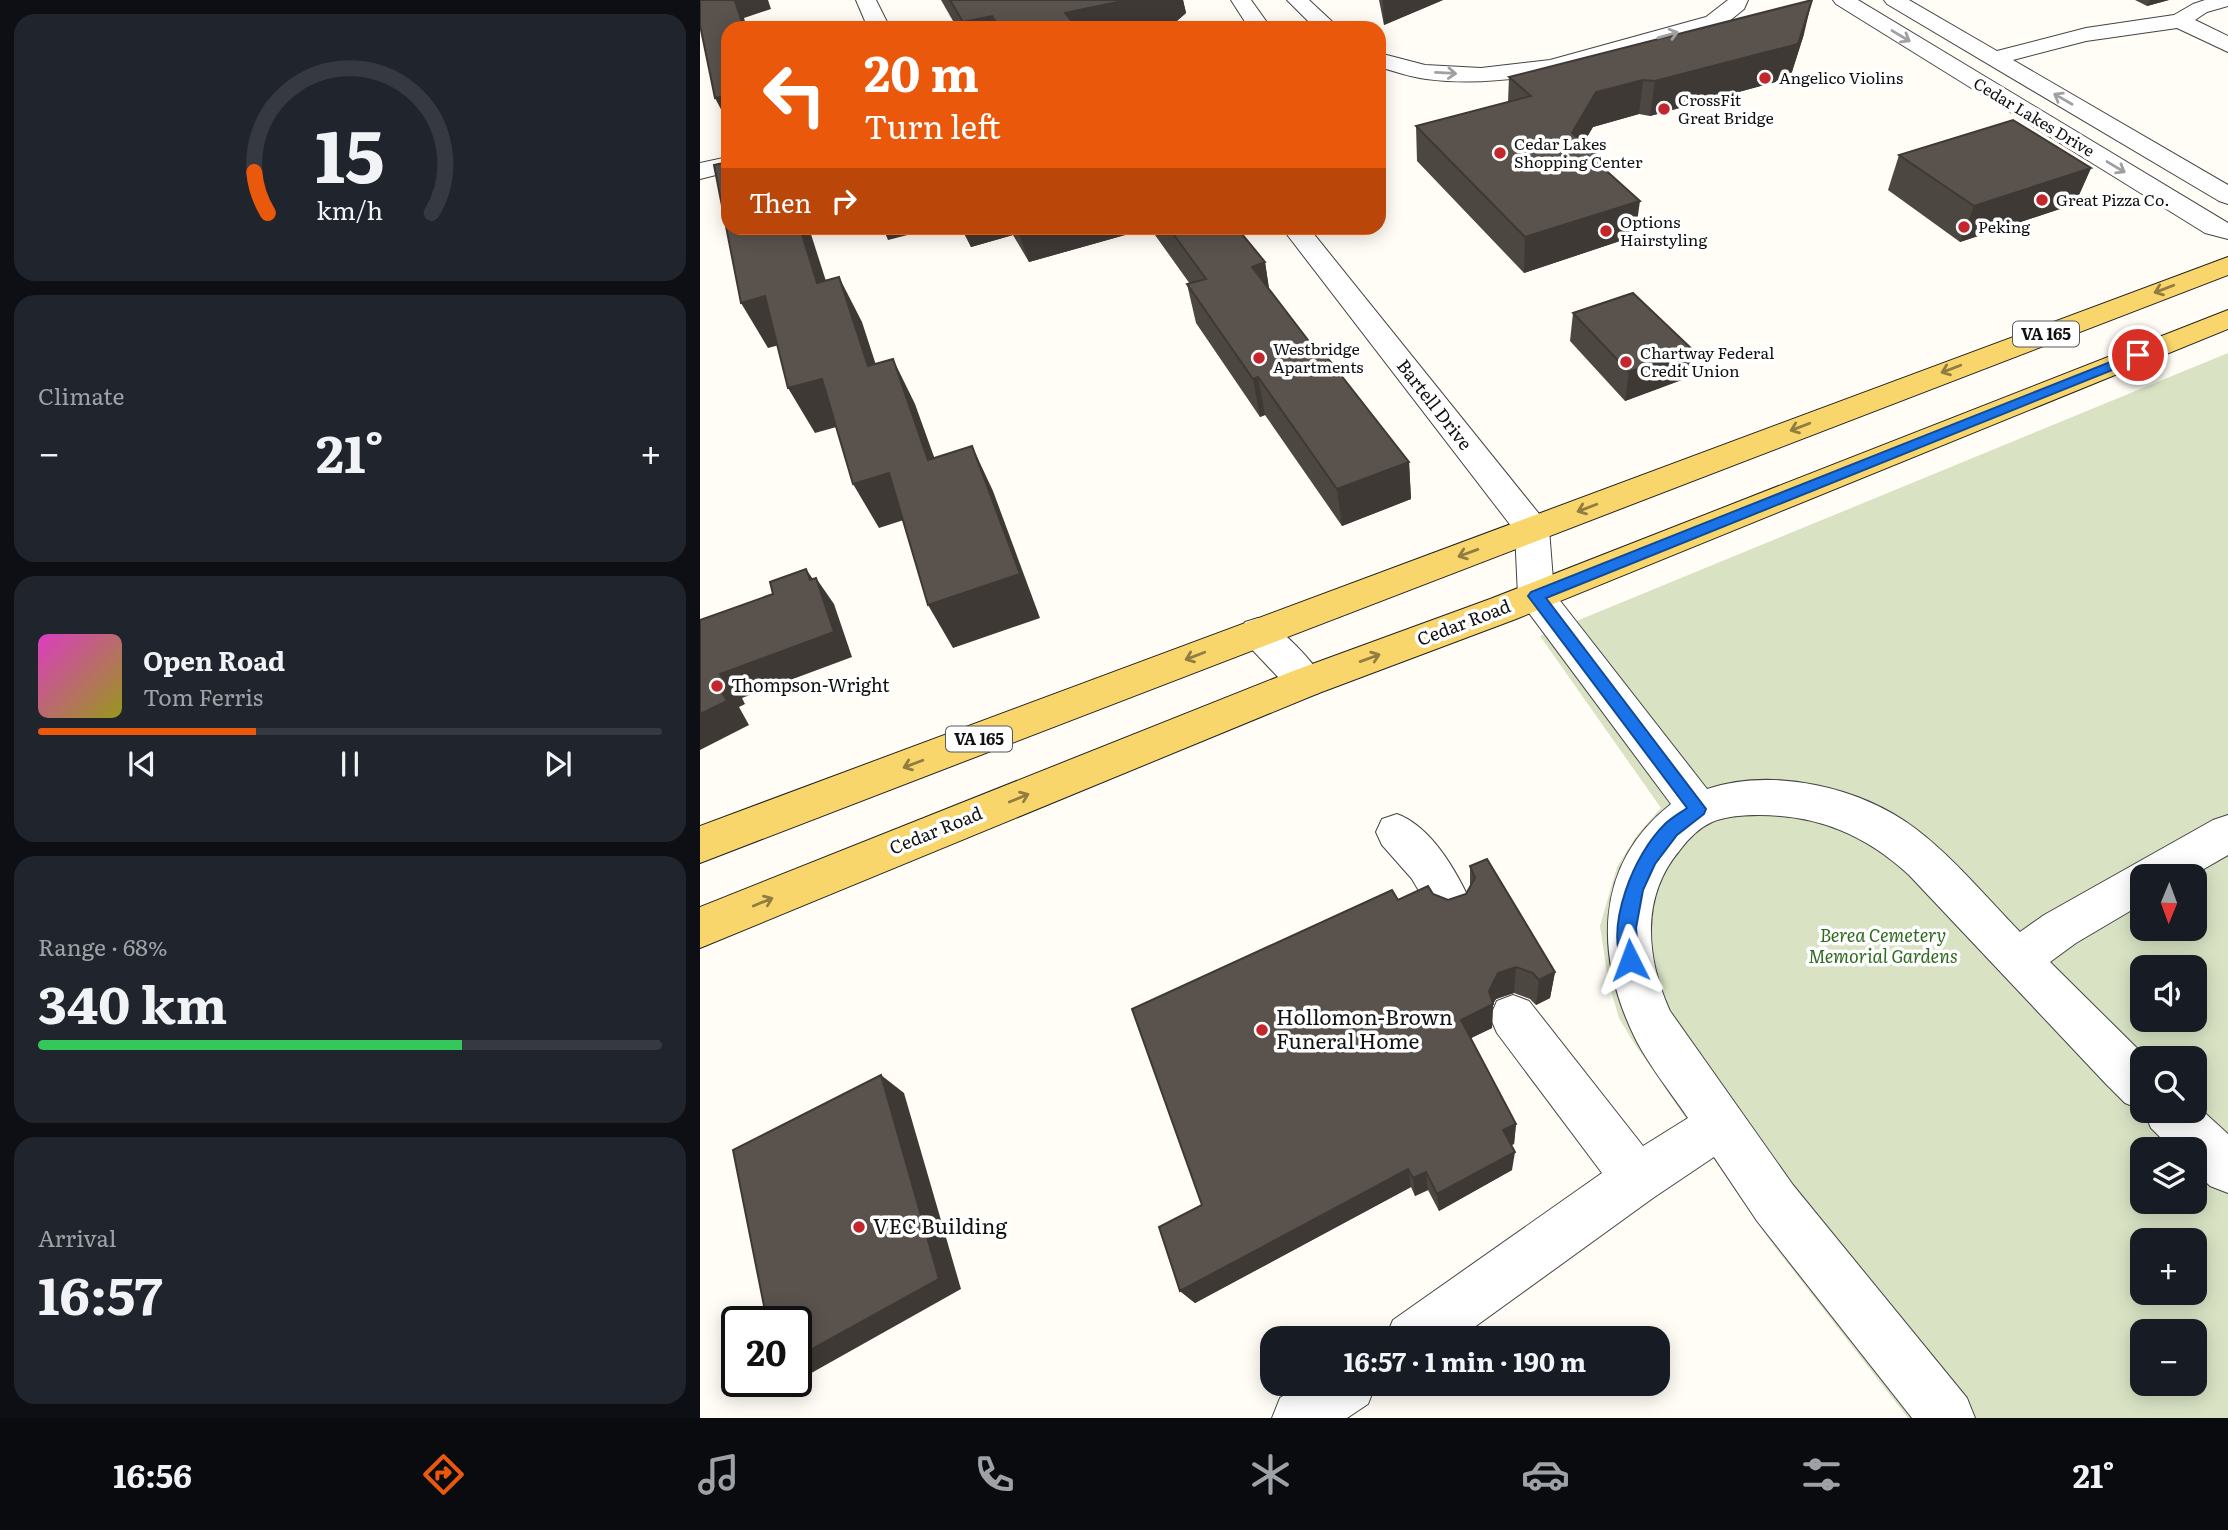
<!DOCTYPE html>
<meta charset="utf-8">
<style>
:root{--surface:#171b24;--page:#20242c;--text:#f1f3f6;--muted:#9ea1a6;--line:#363941;--accent:#ea580c}
body{margin:0;font-family:Literata,serif;background:var(--page);color:var(--text);height:100vh;display:flex;flex-direction:column;font-size:26px;white-space:nowrap}
*{box-sizing:border-box;margin:0}
p{font-size:23px;color:var(--muted)}
.icon{flex:none;width:38px;height:38px;fill:none;stroke:currentColor;stroke-width:2;stroke-linecap:round;stroke-linejoin:round}
.map{position:relative;flex:1;overflow:hidden}
.sheet{display:flex;flex-direction:column;gap:14px;padding:14px;background:#0d0f14;width:700px}
.sheet>*{flex:none}
.hud{position:absolute;left:21px;top:21px;width:665px;height:214px;border-radius:21px;box-shadow:0 4px 18px #0003;background:#ea580c;color:#fff;overflow:hidden}
.needle{width:46px;rotate:181deg}
.tools{position:absolute;left:1430px;top:864px;display:grid;gap:14px}
.tools a{display:grid;place-items:center;width:77px;height:77px;border-radius:14px;background:var(--surface);box-shadow:0 4px 18px #0003;font-size:35px}
.speed{position:absolute;left:21px;top:1306px;display:flex;gap:14px;font-size:35px;font-weight:700;text-align:center}
.speed>*{display:grid;place-content:center;width:91px;height:91px;border-radius:50%;background:var(--surface);box-shadow:0 4px 18px #0003;line-height:1}
.speed .limit{border:4px solid #111;border-radius:10px;background:#fff;color:#111}
.pin{position:absolute;display:grid;place-items:center;width:60px;height:60px;color:#fff;margin:-30px;border:4px solid #fff;border-radius:50%;box-shadow:0 2px 7px #0007}
.me{position:absolute;width:77px;margin:-38px;rotate:357deg;stroke-linejoin:round;filter:drop-shadow(0 0 5px #0008)}
.turn{display:flex;align-items:center;gap:24px;height:147px;padding:0 28px;font-size:32px}
.turn .icon{width:91px;height:91px;stroke-width:2.5}
.turn b{display:block;font-size:49px;line-height:60px}
.then{display:flex;align-items:center;height:66px;padding:0 28px;background:#0003;gap:14px;font-size:26px}
.big{font-size:52px;font-weight:700;line-height:1.1}
.sheet .tile{flex:1;display:flex;flex-direction:column;justify-content:center;gap:10px;min-width:0;padding:0 24px;border-radius:21px;background:var(--page)}
.sheet .dial{align-items:center;gap:0}
.dial svg{height:182px;overflow:visible;fill:none;stroke:var(--line);stroke-width:7;stroke-linecap:round;text-anchor:middle}
.dial text{fill:var(--text);stroke:none}
.song{display:flex;align-items:center;gap:21px}
.cover{width:84px;height:84px;border-radius:10px;background:linear-gradient(135deg,hsl(310 70% 55%),hsl(60 70% 35%))}
.played{height:7px;border-radius:4px;background:linear-gradient(90deg,var(--accent) 35%,var(--line) 35%)}
.keys{display:flex;justify-content:space-around;direction:ltr}
.heat{display:flex;justify-content:space-between;align-items:center;font-size:38px;direction:ltr}
.charge{height:10px;border-radius:5px;background:linear-gradient(90deg,#34c759 68%,var(--line) 0)}
.trip{position:absolute;left:560px;top:1326px;width:410px;height:70px;border-radius:21px;background:var(--surface);box-shadow:0 4px 18px #0003;font-weight:700;line-height:70px;text-align:center}
.dock{display:flex;height:112px;justify-content:space-around;align-items:center;background:#090b0e;color:var(--muted)}
.dock .icon{width:49px;height:49px}
.dock .selected{color:var(--accent)}
.dock b{font-size:32px;color:var(--text)}
main{display:flex;flex:1;min-height:0}
.map>svg:first-child{display:block}
.cemetery{fill:#d9e3c4;fill-rule:evenodd}
.lines{fill:none;stroke-linecap:round;stroke-linejoin:round}
.minor-casing{stroke:#444;stroke-width:2}
.major-casing{stroke:#222;stroke-width:2}
.minor{fill:#fff;fill-rule:evenodd}
.major{fill:#f9d66b;fill-rule:evenodd}
.wall{fill:#4d4742}
.shaded-wall{fill:#3f3936}
.building{fill:#5a524d;stroke:#3f3936;stroke-width:2}
.oneway{stroke:#a0a0a0}
.oneway2{stroke:#917d42}
.route{fill:#1a73e8;stroke:#114b97;stroke-width:2}
.poi-dot{fill:#c4262e;stroke:#fff;stroke-width:2.5}
.labels{text-anchor:middle;stroke-width:7;stroke-linejoin:round;paint-order:stroke}
.far-poi-label{font-size:16px;fill:#111;stroke:#fff;text-anchor:start}
.far-street-label{font-size:16px;fill:#111;stroke:#fff}
.shield{fill:#fff;stroke:#585858;stroke-width:2}
.shield-label{font-size:16px;font-weight:bold;fill:#111}
.street-label{font-size:18px;fill:#111;stroke:#fff}
.poi-label{font-size:18px;fill:#111;stroke:#fff;text-anchor:start}
.park-label{font-size:18px;font-style:italic;fill:#2f6b1f;stroke:#fff}
.near-poi-label{font-size:21px;fill:#111;stroke:#fff;text-anchor:start}
</style>
<main>
<section class="sheet">
<div class="tile dial"><svg viewBox="0 0 100 80">
<path d="M14 69A42 42 0 1 1 86 69"/>
<path d="M14 69A42 42 0 0 1 8 51" stroke="#ea580c"/>
<text x="50" y="56" font-size="32" font-weight="700">15</text>
<text x="50" y="72" font-size="11">km/h</text>
</svg></div>
<div class="tile"><p>Climate</p>
<div class="heat"><a>−</a><b class="big">21°</b><a>+</a></div>
</div>
<div class="tile">
<div class="song"><i class="cover"></i><div><b>Open Road</b><p>Tom Ferris</p></div></div>
<div class="played"></div>
<div class="keys"><svg class="icon" aria-label="previous" viewBox="0 0 24 24"><path d="M18 5L8 12l10 7zM5 5v14"/></svg><svg class="icon" aria-label="pause" viewBox="0 0 24 24"><path d="M8 5v14M16 5v14"/></svg><svg class="icon" aria-label="next" viewBox="0 0 24 24"><path d="M6 5l10 7-10 7zM19 5v14"/></svg></div>
</div>
<div class="tile"><p>Range · 68%</p><b class="big">340 km</b><div class="charge"></div></div>
<div class="tile"><p>Arrival</p><b class="big">16:57</b></div>
</section>
<div class="map">
<svg width="1528" height="1418" viewBox="0 0 1528 1418">
<rect width="100%" height="100%" fill="#fffdf5"/>
<!-- cemetery -->
<path class="cemetery" d="M 1528,353 L 1528,1418 L 1208,1418 L 1068,1238 L 934,1043 L 919,1018 L 908,980 L 900,926 L 917,867 L 937,835 L 961,808 L 840,636 ZM 1442,877 L 1494,877 L 1494,929 L 1442,929 ZM 1442,968 L 1494,968 L 1494,1020 L 1442,1020 ZM 1442,1059 L 1494,1059 L 1494,1111 L 1442,1111 ZM 1442,1150 L 1494,1150 L 1494,1202 L 1442,1202 ZM 1442,1241 L 1494,1241 L 1494,1293 L 1442,1293 ZM 1442,1332 L 1494,1332 L 1494,1384 L 1442,1384 Z"/>
<g class="lines">
<!-- minor casing -->
<g class="minor-casing">
<g id="minor">
<polygon points="156,0 176,0 190,28 168,28"/>
<polygon points="531,0 551,0 571,28 549,28"/>
<polygon points="587,0 609,0 639,28 615,28"/>
<path d="M 1028,0 L 1048,0 L 1044,9 L 1022,27 C 926,53 827,92 726,79 C 710,77 694,71 679,67 L 679,53 L 725,65 L 781,68 L 850,60 L 1006,17 Z"/>
<polygon points="1133,0 1158,0 1528,223 1528,239 1505,233 1136,4"/>
<polygon points="1184,0 1209,0 1297,51 1386,28 1474,15 1493,4 1505,0 1528,0 1528,6 1507,12 1495,20 1528,36 1528,52 1477,28 1386,41 1313,60 1528,185 1528,204 1519,201 1187,4"/>
<polygon points="28,157 28,172 0,179 0,163"/>
<path d="M 582,228 L 609,228 L 844,520 L 849,529 L 854,593 L 1007,789 C 1073,767 1161,787 1216,829 C 1255,859 1286,897 1320,932 L 1344,915 L 1513,820 L 1528,815 L 1528,855 L 1490,877 L 1442,877 L 1442,904 L 1376,943 L 1350,962 L 1448,1059 L 1442,1059 L 1442,1110 L 1425,1103 L 1406,1084 L 1209,875 C 1166,835 1118,815 1059,815 C 1044,815 1026,816 1012,822 C 999,828 988,839 980,850 C 940,897 946,958 970,1011 L 1093,1185 L 1267,1398 L 1275,1418 L 1212,1418 L 1057,1221 L 1014,1157 L 953,1198 L 758,1339 L 685,1339 L 693,1320 L 902,1173 L 797,1033 L 790,1017 L 797,1001 L 813,995 L 829,1001 L 943,1146 L 988,1118 C 971,1093 951,1068 937,1042 C 895,959 892,866 971,804 L 823,605 L 818,596 L 815,531 Z"/>
<path d="M 558,618 C 580,625 614,662 625,682 L 619,693 L 606,697 L 593,693 L 545,642 L 540,632 L 545,622 Z"/>
<path d="M 697,814 C 732,827 757,872 772,905 L 765,919 L 750,925 L 735,919 L 712,879 L 682,845 L 676,832 L 682,819 Z"/>
<polygon points="1494,1103 1528,1134 1528,1193 1510,1186 1494,1170 1494,1150 1473,1150 1451,1128 1444,1111 1494,1111"/>
<polygon points="600,1384 676,1384 668,1404 647,1418 572,1418 580,1398"/>
</g>
</g>
<!-- major casing -->
<g class="major-casing">
<g id="major">
<polygon points="1528,257 1528,275 0,863 0,826"/>
<polygon points="1528,310 1528,329 816,619 619,693 0,948 0,907 593,671 790,599"/>
</g>
</g>
<!-- minor -->
<use href="#minor" class="minor"/>
<!-- major -->
<use href="#major" class="major"/>
</g>
<!-- wall -->
<g class="wall">
<polygon points="241,0 483,0 486,13 470,27 467,28 257,28"/>
<polygon points="679,0 743,0 684,25"/>
<polygon points="1435,0 1469,0 1447,6"/>
<polygon points="1104,34 1090,78 950,116 939,114 893,127 883,143 896,162 935,236 824,273 717,161 716,126 808,102 809,77"/>
<polygon points="1199,155 1391,168 1375,204 1260,242 1188,190"/>
<polygon points="261,228 450,228 329,262 313,235 271,247"/>
<polygon points="450,228 537,228 565,262 569,290 621,357 709,462 711,499 642,526 565,415 560,417 496,323 487,284 490,284"/>
<polygon points="873,313 987,378 925,401 870,341"/>
<polygon points="770,866 855,972 850,998 836,1005 830,999 814,993 796,999 793,1004 792,1028 771,1038 816,1124 814,1144 811,1145 812,1170 739,1211 728,1190 715,1196 711,1187 495,1303 480,1291 502,1205 698,900 748,900 766,894 770,886"/>
</g>
<!-- shaded-wall -->
<g class="shaded-wall">
<polygon points="37,0 68,0 71,9 44,18 47,28 44,28 35,1"/>
<polygon points="427,0 483,0 486,13 470,27 467,28 369,28 365,13"/>
<polygon points="683,0 743,0 684,25"/>
<polygon points="1112,0 1104,34 1090,78 950,116 955,81"/>
<polygon points="1450,0 1469,0 1447,6"/>
<polygon points="292,16 296,28 265,28 263,22"/>
<polygon points="943,80 939,114 893,127 869,168 872,133 896,92"/>
<polygon points="28,95 28,116 25,117 15,98"/>
<polygon points="1391,168 1375,204 1260,242 1274,206"/>
<polygon points="940,201 935,236 824,273 825,237"/>
<polygon points="100,228 109,228 141,328 117,283"/>
<polygon points="183,228 235,228 188,240"/>
<polygon points="263,228 311,228 313,235 271,247"/>
<polygon points="317,228 450,228 329,262"/>
<polygon points="565,262 571,301 552,267"/>
<polygon points="139,277 162,322 191,411 168,366"/>
<polygon points="65,296 91,342 68,348 41,303"/>
<polygon points="993,350 987,378 925,401 929,372"/>
<polygon points="193,359 215,404 251,504 228,460"/>
<polygon points="558,377 565,415 560,417 553,379"/>
<polygon points="122,379 147,424 115,433 88,388"/>
<polygon points="272,446 293,491 340,618 253,648 228,605"/>
<polygon points="709,462 711,499 642,526 637,489"/>
<polygon points="189,473 213,517 179,528 153,484"/>
<polygon points="106,569 119,588 116,578 134,604 152,657 42,698 45,704 39,707 49,725 0,750 0,714 17,683 20,674 110,580"/>
<polygon points="816,967 814,993 796,999 793,1004 792,1028 761,1043 761,1020 789,991 798,973"/>
<polygon points="855,972 850,998 836,1005 839,980"/>
<polygon points="181,1075 204,1093 261,1289 106,1376 96,1374 96,1358"/>
<polygon points="816,1124 814,1144 801,1150 803,1130"/>
<polygon points="815,1152 812,1170 739,1211 737,1194"/>
<polygon points="708,1169 711,1187 495,1303 480,1291"/>
<polygon points="726,1172 728,1190 715,1196 713,1178"/>
</g>
<!-- building -->
<g class="building">
<polygon points="0,0 37,0 35,1 44,28 28,28 28,95 15,98 0,25"/>
<polygon points="250,0 427,0 365,13 377,28 300,28 292,16 263,22"/>
<polygon points="1112,0 1098,44 955,81 943,80 896,92 872,133 897,155 891,157 940,201 825,237 716,126 831,96 809,77"/>
<polygon points="1313,120 1391,168 1274,206 1199,155"/>
<polygon points="28,162 28,228 100,228 117,283 139,277 168,366 193,359 228,460 272,446 320,574 228,605 189,473 153,484 122,379 88,388 65,296 41,303 14,165"/>
<polygon points="469,228 537,228 565,262 552,267 621,357 626,356 709,462 637,489 558,377 553,379 487,284 506,279"/>
<polygon points="933,293 993,350 929,372 873,313"/>
<polygon points="106,569 110,580 116,578 134,632 20,674 23,679 17,683 27,701 0,714 0,620 73,594 70,582"/>
<polygon points="787,859 855,972 839,980 833,973 816,967 798,973 789,991 793,1004 761,1020 816,1124 803,1130 815,1152 737,1194 726,1172 713,1178 708,1169 480,1291 459,1227 502,1205 432,1009 692,890 698,900 728,886 733,894 748,900 766,894 775,878 770,866"/>
<polygon points="181,1075 239,1279 96,1358 96,1321 67,1321 33,1150"/>
</g>
<!-- one-way arrows -->
<defs><path id="oneway-shaft" d="M-6 0H5M1.5-3L5.5 0L1.5 3" fill="none" stroke-width="1.6" stroke-linecap="round" stroke-linejoin="round" transform="scale(1.75)"/></defs>
<g class="oneway">
<use href="#oneway-shaft" transform="translate(968 35) rotate(-16)"/>
<use href="#oneway-shaft" transform="translate(1201 36) rotate(31)"/>
<use href="#oneway-shaft" transform="translate(746 73) rotate(3)"/>
<use href="#oneway-shaft" transform="translate(1363 99) rotate(-150)"/>
<use href="#oneway-shaft" transform="translate(1416 167) rotate(31)"/>
</g>
<g class="oneway2">
<use href="#oneway-shaft" transform="translate(1464 289) rotate(159)"/>
<use href="#oneway-shaft" transform="translate(1251 369) rotate(159)"/>
<use href="#oneway-shaft" transform="translate(1100 427) rotate(159)"/>
<use href="#oneway-shaft" transform="translate(887 508) rotate(159)"/>
<use href="#oneway-shaft" transform="translate(768 553) rotate(160)"/>
<use href="#oneway-shaft" transform="translate(495 656) rotate(159)"/>
<use href="#oneway-shaft" transform="translate(670 658) rotate(-20)"/>
<use href="#oneway-shaft" transform="translate(213 764) rotate(159)"/>
<use href="#oneway-shaft" transform="translate(319 798) rotate(-22)"/>
<use href="#oneway-shaft" transform="translate(63 902) rotate(-22)"/>
</g>
<!-- route -->
<path class="route" d="M 1438,351 L 1442,352 L 1442,358 L 846,598 L 1006,809 L 1004,814 L 977,835 L 955,864 L 943,890 L 936,928 L 939,960 L 936,966 L 930,969 L 923,966 C 905,925 934,854 965,824 C 971,818 980,813 987,808 L 828,596 L 831,592 Z"/>
<!-- markers -->
<g class="poi-dot">
<circle cx="1065" cy="78" r="7"/>
<circle cx="964" cy="109" r="7"/>
<circle cx="800" cy="153" r="7"/>
<circle cx="1342" cy="200" r="7"/>
<circle cx="1264" cy="227" r="7"/>
<circle cx="906" cy="231" r="7"/>
<circle cx="559" cy="358" r="7"/>
<circle cx="926" cy="362" r="7"/>
<circle cx="17" cy="686" r="7"/>
<circle cx="562" cy="1030" r="7"/>
<circle cx="159" cy="1227" r="7"/>
</g>
<g class="labels">
<!-- far-poi labels -->
<g class="far-poi-label">
<text x="1079" y="84">Angelico Violins</text>
<text x="978" y="106">CrossFit<tspan x="978" dy="18">Great Bridge</tspan></text>
<text x="814" y="150">Cedar Lakes<tspan x="814" dy="18">Shopping Center</tspan></text>
<text x="1356" y="206">Great Pizza Co.</text>
<text x="920" y="228">Options<tspan x="920" dy="18">Hairstyling</tspan></text>
<text x="1278" y="233">Peking</text>
<text x="573" y="355">Westbridge<tspan x="573" dy="18">Apartments</tspan></text>
<text x="940" y="359">Chartway Federal<tspan x="940" dy="18">Credit Union</tspan></text>
</g>
<!-- far-street labels -->
<g class="far-street-label">
<text transform="translate(1334 117) rotate(31)" y="6">Cedar Lakes Drive</text>
</g>
<!-- shield labels -->
<g class="shield">
<rect x="1313" y="321.5" width="66" height="25" rx="5"/>
<rect x="246" y="726.5" width="66" height="25" rx="5"/>
</g>
<g class="shield-label">
<text x="1346" y="340">VA 165</text>
<text x="279" y="745">VA 165</text>
</g>
<!-- street labels -->
<g class="street-label">
<text transform="translate(734 405) rotate(52)" y="6">Bartell Drive</text>
<text transform="translate(764 623) rotate(-21)" y="6">Cedar Road</text>
<text transform="translate(236 831) rotate(-22)" y="6">Cedar Road</text>
</g>
<!-- poi labels -->
<g class="poi-label">
<text x="31" y="692">Thompson-Wright</text>
</g>
<!-- park labels -->
<g class="park-label">
<text x="1183" y="942">Berea Cemetery<tspan x="1183" dy="21">Memorial Gardens</tspan></text>
</g>
<!-- near-poi labels -->
<g class="near-poi-label">
<text x="576" y="1025">Hollomon-Brown<tspan x="576" dy="24">Funeral Home</tspan></text>
<text x="173" y="1234">VEC Building</text>
</g>
</g>
</svg>
<div class="tools">
<a><svg class="needle" viewBox="-14 -14 28 28"><path d="M0-13l5 13h-10z" fill="#e53935"/><path d="M0 13l5-13h-10z" fill="#9ea1a6"/></svg></a>
<a><svg class="icon" aria-label="sound" viewBox="0 0 24 24"><path d="M4 9h4l5-4v14l-5-4H4zM17 9q2 3 0 6"/></svg></a>
<a><svg class="icon" aria-label="search" viewBox="0 0 24 24"><circle cx="10" cy="10" r="6"/><path d="M15 15l6 6"/></svg></a>
<a><svg class="icon" aria-label="layers" viewBox="0 0 24 24"><path d="M12 4l9 5-9 5-9-5zM3 14l9 5 9-5"/></svg></a>
<a>+</a>
<a>−</a>
</div>
<div class="speed"><div class="limit">20</div></div>
<div class="pin" style="left:1438px;top:355px;background:#d93025"><svg class="icon" aria-label="arrive" viewBox="0 0 24 24"><path d="M6 21V4h12l-3 4 3 4H6"/></svg></div>
<svg class="me" style="left:930px;top:960px" viewBox="-20 -20 40 40"><path d="M0-17L14 15 0 8-14 15z" fill="#1a73e8" stroke="#fff" stroke-width="4"/></svg>
<div class="trip">16:57 · 1 min · 190 m</div>
<div class="hud">
<div class="turn"><svg class="icon" aria-label="left" viewBox="0 0 24 24"><path d="M17 20v-9H6M10 6l-5 5 5 5"/></svg><div><b>20 m</b>Turn left</div></div>
<div class="then">Then<svg class="icon" aria-label="right" viewBox="0 0 24 24"><path d="M7 20v-9h11M14 6l5 5-5 5"/></svg></div>
</div>
</div>
</main>
<nav class="dock">
<b>16:56</b>
<svg class="icon selected" aria-label="directions" viewBox="0 0 24 24"><path d="M12 3l9 9-9 9-9-9zM9 14v-3h6M13 9l2 2-2 2"/></svg>
<svg class="icon" aria-label="music" viewBox="0 0 24 24"><path d="M9 18V5l10-2v13"/><circle cx="6" cy="18" r="3"/><circle cx="16" cy="16" r="3"/></svg>
<svg class="icon" aria-label="phone" viewBox="0 0 24 24"><path d="M5 4h4l2 5-3 2q2 4 5 5l2-3 5 2v4C11 20 4 13 5 4z"/></svg>
<svg class="icon" aria-label="climate" viewBox="0 0 24 24"><path d="M12 3v18M4 7l16 10M4 17L20 7"/></svg>
<svg class="icon" aria-label="car" viewBox="0 0 24 24"><path d="M5 17H2v-5l4-1 3-4h7l3 4 3 1v5h-3M9 17h6M6 11h13"/><circle cx="7" cy="17" r="2"/><circle cx="17" cy="17" r="2"/></svg>
<svg class="icon" aria-label="filters" viewBox="0 0 24 24"><path d="M4 7h16M4 17h16"/><circle cx="9" cy="7" r="2"/><circle cx="15" cy="17" r="2"/></svg>
<b>21°</b>
</nav>
